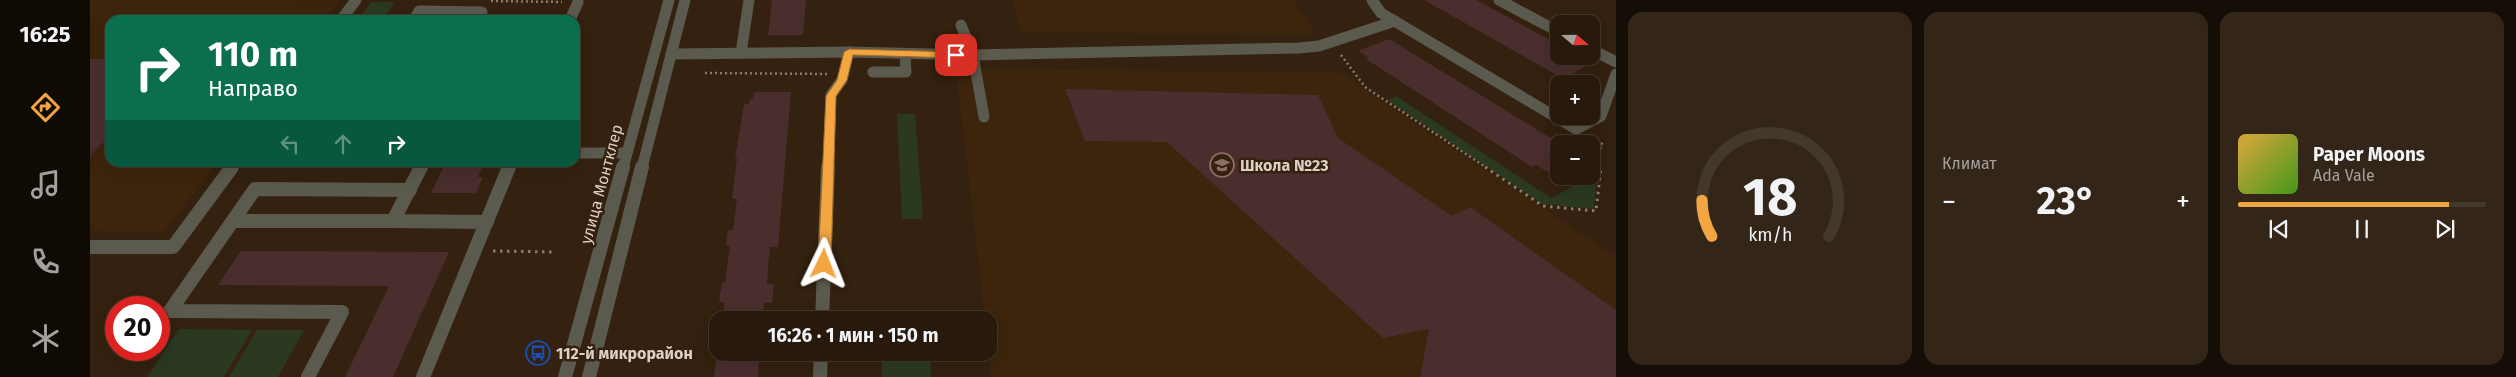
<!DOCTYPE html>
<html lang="ru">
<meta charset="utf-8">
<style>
:root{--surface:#27190b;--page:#332619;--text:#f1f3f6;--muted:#a4a09d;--line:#43382c;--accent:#f2a541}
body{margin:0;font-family:"Fira Sans",sans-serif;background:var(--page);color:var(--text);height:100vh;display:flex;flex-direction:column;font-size:19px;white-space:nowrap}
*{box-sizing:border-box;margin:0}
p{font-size:16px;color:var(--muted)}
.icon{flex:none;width:28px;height:28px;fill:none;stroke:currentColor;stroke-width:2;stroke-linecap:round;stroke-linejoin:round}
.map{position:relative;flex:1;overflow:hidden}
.side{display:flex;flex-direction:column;gap:12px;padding:12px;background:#150e06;width:900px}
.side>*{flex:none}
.hud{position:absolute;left:15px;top:15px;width:475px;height:152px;border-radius:15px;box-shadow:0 5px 20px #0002,0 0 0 1px var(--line);background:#0b6e4f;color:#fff;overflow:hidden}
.needle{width:32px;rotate:110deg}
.tools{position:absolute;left:1460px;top:15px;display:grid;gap:10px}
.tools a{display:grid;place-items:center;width:50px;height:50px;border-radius:10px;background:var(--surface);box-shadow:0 5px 20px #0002,0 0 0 1px var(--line);font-size:25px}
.speed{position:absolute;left:15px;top:296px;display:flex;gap:10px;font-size:25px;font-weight:700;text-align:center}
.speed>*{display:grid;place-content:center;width:65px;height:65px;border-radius:50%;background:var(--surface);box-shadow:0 5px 20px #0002,0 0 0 1px var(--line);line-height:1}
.speed .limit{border:8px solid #d22;background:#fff;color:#111}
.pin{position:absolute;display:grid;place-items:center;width:42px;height:42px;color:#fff;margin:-21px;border-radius:10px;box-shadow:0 2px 8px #0006}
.me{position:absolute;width:55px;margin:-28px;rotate:2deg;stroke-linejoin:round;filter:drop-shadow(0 0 4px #0008)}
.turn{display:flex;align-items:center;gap:18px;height:105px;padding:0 20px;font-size:22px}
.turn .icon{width:65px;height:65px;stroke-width:2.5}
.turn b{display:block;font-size:35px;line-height:42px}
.lanes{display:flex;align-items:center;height:48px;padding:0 20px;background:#0003;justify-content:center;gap:25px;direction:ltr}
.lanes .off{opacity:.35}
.big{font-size:38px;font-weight:700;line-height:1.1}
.side .tile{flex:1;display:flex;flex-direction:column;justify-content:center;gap:8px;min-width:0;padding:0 18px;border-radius:15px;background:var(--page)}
.side .dial{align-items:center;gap:0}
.dial svg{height:130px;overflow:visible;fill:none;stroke:var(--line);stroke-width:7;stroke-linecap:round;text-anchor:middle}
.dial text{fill:var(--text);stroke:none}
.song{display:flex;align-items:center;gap:15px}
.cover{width:60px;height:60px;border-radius:8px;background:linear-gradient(135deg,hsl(40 70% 55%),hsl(100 70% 35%))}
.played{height:5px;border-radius:2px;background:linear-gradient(90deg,var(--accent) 85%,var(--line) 85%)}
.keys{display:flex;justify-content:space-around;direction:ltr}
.heat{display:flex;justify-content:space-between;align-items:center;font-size:28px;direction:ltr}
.side .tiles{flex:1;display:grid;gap:12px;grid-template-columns:repeat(3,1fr)}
.trip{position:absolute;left:619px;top:311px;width:288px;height:50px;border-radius:15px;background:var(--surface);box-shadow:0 5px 20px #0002,0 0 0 1px var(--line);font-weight:700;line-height:50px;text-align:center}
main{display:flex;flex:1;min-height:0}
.dock{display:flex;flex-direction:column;width:90px;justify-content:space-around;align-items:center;background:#100a04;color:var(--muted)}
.dock .icon{width:35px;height:35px}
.dock .on{color:var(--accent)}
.dock b{font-size:22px;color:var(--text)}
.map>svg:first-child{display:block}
.built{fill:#3c250c}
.green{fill:#2b3921}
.building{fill:#4a2e2e}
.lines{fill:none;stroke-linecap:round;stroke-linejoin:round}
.path-far1{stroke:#8a7b6c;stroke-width:2.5;stroke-dasharray:2 3;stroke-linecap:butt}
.path{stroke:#8a7b6c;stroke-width:3;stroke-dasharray:2.5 4.5;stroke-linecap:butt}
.minor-far1{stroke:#5a5a4e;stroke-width:11}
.minor{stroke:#5a5a4e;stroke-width:14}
.route{fill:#f2a541;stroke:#9d6b2a}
.labels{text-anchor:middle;stroke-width:5;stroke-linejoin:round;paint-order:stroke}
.poi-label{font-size:16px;font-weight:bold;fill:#dcd0c5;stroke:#34210f;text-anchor:start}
.street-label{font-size:16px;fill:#dcd0c5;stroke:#34210f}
</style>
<main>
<nav class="dock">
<b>16:25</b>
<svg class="icon on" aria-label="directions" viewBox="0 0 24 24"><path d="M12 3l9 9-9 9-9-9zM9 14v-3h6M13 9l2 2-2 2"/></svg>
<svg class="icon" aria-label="music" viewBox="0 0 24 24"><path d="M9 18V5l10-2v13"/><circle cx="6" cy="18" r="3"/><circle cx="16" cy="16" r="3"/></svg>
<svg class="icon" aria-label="phone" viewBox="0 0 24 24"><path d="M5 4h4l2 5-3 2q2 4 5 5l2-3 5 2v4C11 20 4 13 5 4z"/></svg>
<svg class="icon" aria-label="climate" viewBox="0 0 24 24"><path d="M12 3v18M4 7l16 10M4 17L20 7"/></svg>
</nav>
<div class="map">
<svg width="1526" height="377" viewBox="0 0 1526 377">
<rect width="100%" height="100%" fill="#34210f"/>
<!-- built -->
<g class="built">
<polygon points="0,0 127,0 249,1 234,20 20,20 20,162 127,163 74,232 0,231"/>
<polygon points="922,0 1204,0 1226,34 931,33"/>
<polygon points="866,69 1249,72 1526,257 1526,377 901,377 898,320 895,320"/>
</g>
<!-- green -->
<g class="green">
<polygon points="281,2 305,2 292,20 268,20"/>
<polygon points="1306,96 1461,198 1496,179 1506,186 1504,209 1452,204 1297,100"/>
<polygon points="807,114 825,114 833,219 812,219"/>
<polygon points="89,329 162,330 134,377 57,377"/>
<polygon points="167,330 214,330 188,377 139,377"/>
<polygon points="792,353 840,353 841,377 792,377"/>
</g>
<!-- building -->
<g class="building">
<polygon points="682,0 716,0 713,35 678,35"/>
<polygon points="1334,0 1386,0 1469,45 1469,56 1499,56 1506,60 1474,79"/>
<polygon points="1299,39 1469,143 1469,166 1458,172 1446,165 1442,167 1276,59 1279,58 1268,51"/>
<polygon points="0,59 20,59 20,143 12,143 0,156"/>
<polygon points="975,89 1228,95 1248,138 1362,216 1380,207 1526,310 1526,377 1330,377 1339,329 1293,338 1077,142 995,141"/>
<polygon points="664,92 701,92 688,247 680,247 678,265 677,284 684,284 682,303 674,303 672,320 632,320 635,302 629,302 632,283 635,283 640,246 636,246 638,230 643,230 647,199 642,199 647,158 645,158 654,104 659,104 660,99 663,99"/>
<polygon points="356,162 395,162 388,177 393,177 386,193 341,193"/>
<polygon points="151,251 359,252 303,377 255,377 299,286 128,285"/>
<polygon points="627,352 670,352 668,377 624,377"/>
</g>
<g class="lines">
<!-- path-far1 -->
<g class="path-far1">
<polyline points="401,1 472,2"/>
<polyline points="1251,55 1275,87 1397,168"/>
<polyline points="615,73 738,74"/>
<polyline points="1502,138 1512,144 1505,164 1511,168"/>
</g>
<!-- path -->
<g class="path">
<polyline points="1395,167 1453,206 1506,211 1511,167"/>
<polyline points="403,251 465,252"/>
</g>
<!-- minor-far1 -->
<g class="minor-far1">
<polyline points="1282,0 1291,13 1486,129 1511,116 1526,74"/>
<polyline points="1409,0 1469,32"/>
<polyline points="251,20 266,0"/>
<polyline points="324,20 329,11 392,12 387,20"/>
<polyline points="480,20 488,2"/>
<polyline points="871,25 883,55 894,117"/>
<polyline points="1501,49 1526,62"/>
<polyline points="651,53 659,0"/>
<polyline points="581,54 759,52 883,55 1209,48 1229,46 1305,21"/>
<polyline points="783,72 816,72 815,54"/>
<polyline points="485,153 536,153"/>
<polyline points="141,168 146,162"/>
<polyline points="331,168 334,162"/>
<polyline points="418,168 421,162"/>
<polyline points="533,168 579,0"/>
<polyline points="552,168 595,0"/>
<polyline points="738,168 741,95 752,80 759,52"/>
</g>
<!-- minor -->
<g class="minor">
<polyline points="331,167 303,221 397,222"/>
<polyline points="143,221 303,221"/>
<polyline points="0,247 83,247 142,167"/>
<polyline points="732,320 738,167"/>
<polyline points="218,377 252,312 80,311 165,189 320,190"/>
<polyline points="333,377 419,167"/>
<polyline points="475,377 533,167"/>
<polyline points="499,377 552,167"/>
<polyline points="730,377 731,352"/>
</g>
</g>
<!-- route -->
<polygon class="route" points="759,49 866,52 871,55 866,58 763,55 757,80 746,96 741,264 734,269 728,264 736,96 747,80 754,52"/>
<!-- icons -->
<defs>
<g id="school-ring" transform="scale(1.25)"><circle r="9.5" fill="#34210f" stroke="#8d6e63" stroke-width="1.5"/><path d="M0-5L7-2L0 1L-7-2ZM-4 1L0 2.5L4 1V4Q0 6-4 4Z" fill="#8d6e63"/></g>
<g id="bus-ring" transform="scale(1.25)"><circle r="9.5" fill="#34210f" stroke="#1a4fb4" stroke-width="1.5"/><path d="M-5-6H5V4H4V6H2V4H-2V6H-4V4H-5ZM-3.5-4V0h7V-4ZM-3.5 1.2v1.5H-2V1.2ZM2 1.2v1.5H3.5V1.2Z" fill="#1a4fb4"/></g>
</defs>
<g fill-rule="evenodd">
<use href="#school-ring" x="1132" y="165"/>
<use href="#bus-ring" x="448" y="353"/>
</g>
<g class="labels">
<!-- poi labels -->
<g class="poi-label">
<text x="1150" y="171">Школа №23</text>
<text x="466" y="359">112-й микрорайон</text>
</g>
<!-- street labels -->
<g class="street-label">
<text transform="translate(511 184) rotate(-75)" y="6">улица Монтклер</text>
</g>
</g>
</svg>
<div class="tools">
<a><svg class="needle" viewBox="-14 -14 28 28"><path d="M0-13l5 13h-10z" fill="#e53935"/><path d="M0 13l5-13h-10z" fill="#a4a09d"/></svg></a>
<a>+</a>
<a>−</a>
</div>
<div class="speed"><div class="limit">20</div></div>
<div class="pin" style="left:866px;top:55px;background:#d93025"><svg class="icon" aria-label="arrive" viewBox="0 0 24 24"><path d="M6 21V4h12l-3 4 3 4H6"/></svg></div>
<svg class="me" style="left:734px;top:264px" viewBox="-20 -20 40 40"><path d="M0-17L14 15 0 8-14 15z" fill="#f2a541" stroke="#fff" stroke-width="4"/></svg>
<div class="trip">16:26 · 1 мин · 150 m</div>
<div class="hud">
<div class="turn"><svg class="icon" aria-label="right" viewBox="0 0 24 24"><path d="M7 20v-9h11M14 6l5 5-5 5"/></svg><div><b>110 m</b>Направо</div></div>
<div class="lanes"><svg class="icon off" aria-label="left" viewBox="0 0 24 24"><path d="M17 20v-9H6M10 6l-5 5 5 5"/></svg><svg class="icon off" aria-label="ahead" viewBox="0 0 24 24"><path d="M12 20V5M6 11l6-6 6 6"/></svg><svg class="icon" aria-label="right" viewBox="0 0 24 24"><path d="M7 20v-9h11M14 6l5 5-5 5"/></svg></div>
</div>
</div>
<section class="side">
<div class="tiles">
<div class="tile dial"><svg viewBox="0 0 100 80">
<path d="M14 69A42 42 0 1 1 86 69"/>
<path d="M14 69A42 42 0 0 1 8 47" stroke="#f2a541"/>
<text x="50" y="56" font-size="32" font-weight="700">18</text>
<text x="50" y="72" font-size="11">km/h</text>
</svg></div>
<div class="tile"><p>Климат</p>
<div class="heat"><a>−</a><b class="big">23°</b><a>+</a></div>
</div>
<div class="tile">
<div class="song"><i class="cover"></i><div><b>Paper Moons</b><p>Ada Vale</p></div></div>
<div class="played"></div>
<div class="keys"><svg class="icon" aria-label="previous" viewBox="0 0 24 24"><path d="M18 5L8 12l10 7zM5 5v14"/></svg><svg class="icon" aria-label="pause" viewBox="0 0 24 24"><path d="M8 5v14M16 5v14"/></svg><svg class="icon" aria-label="next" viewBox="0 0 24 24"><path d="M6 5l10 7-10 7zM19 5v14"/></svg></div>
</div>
</div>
</section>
</main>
